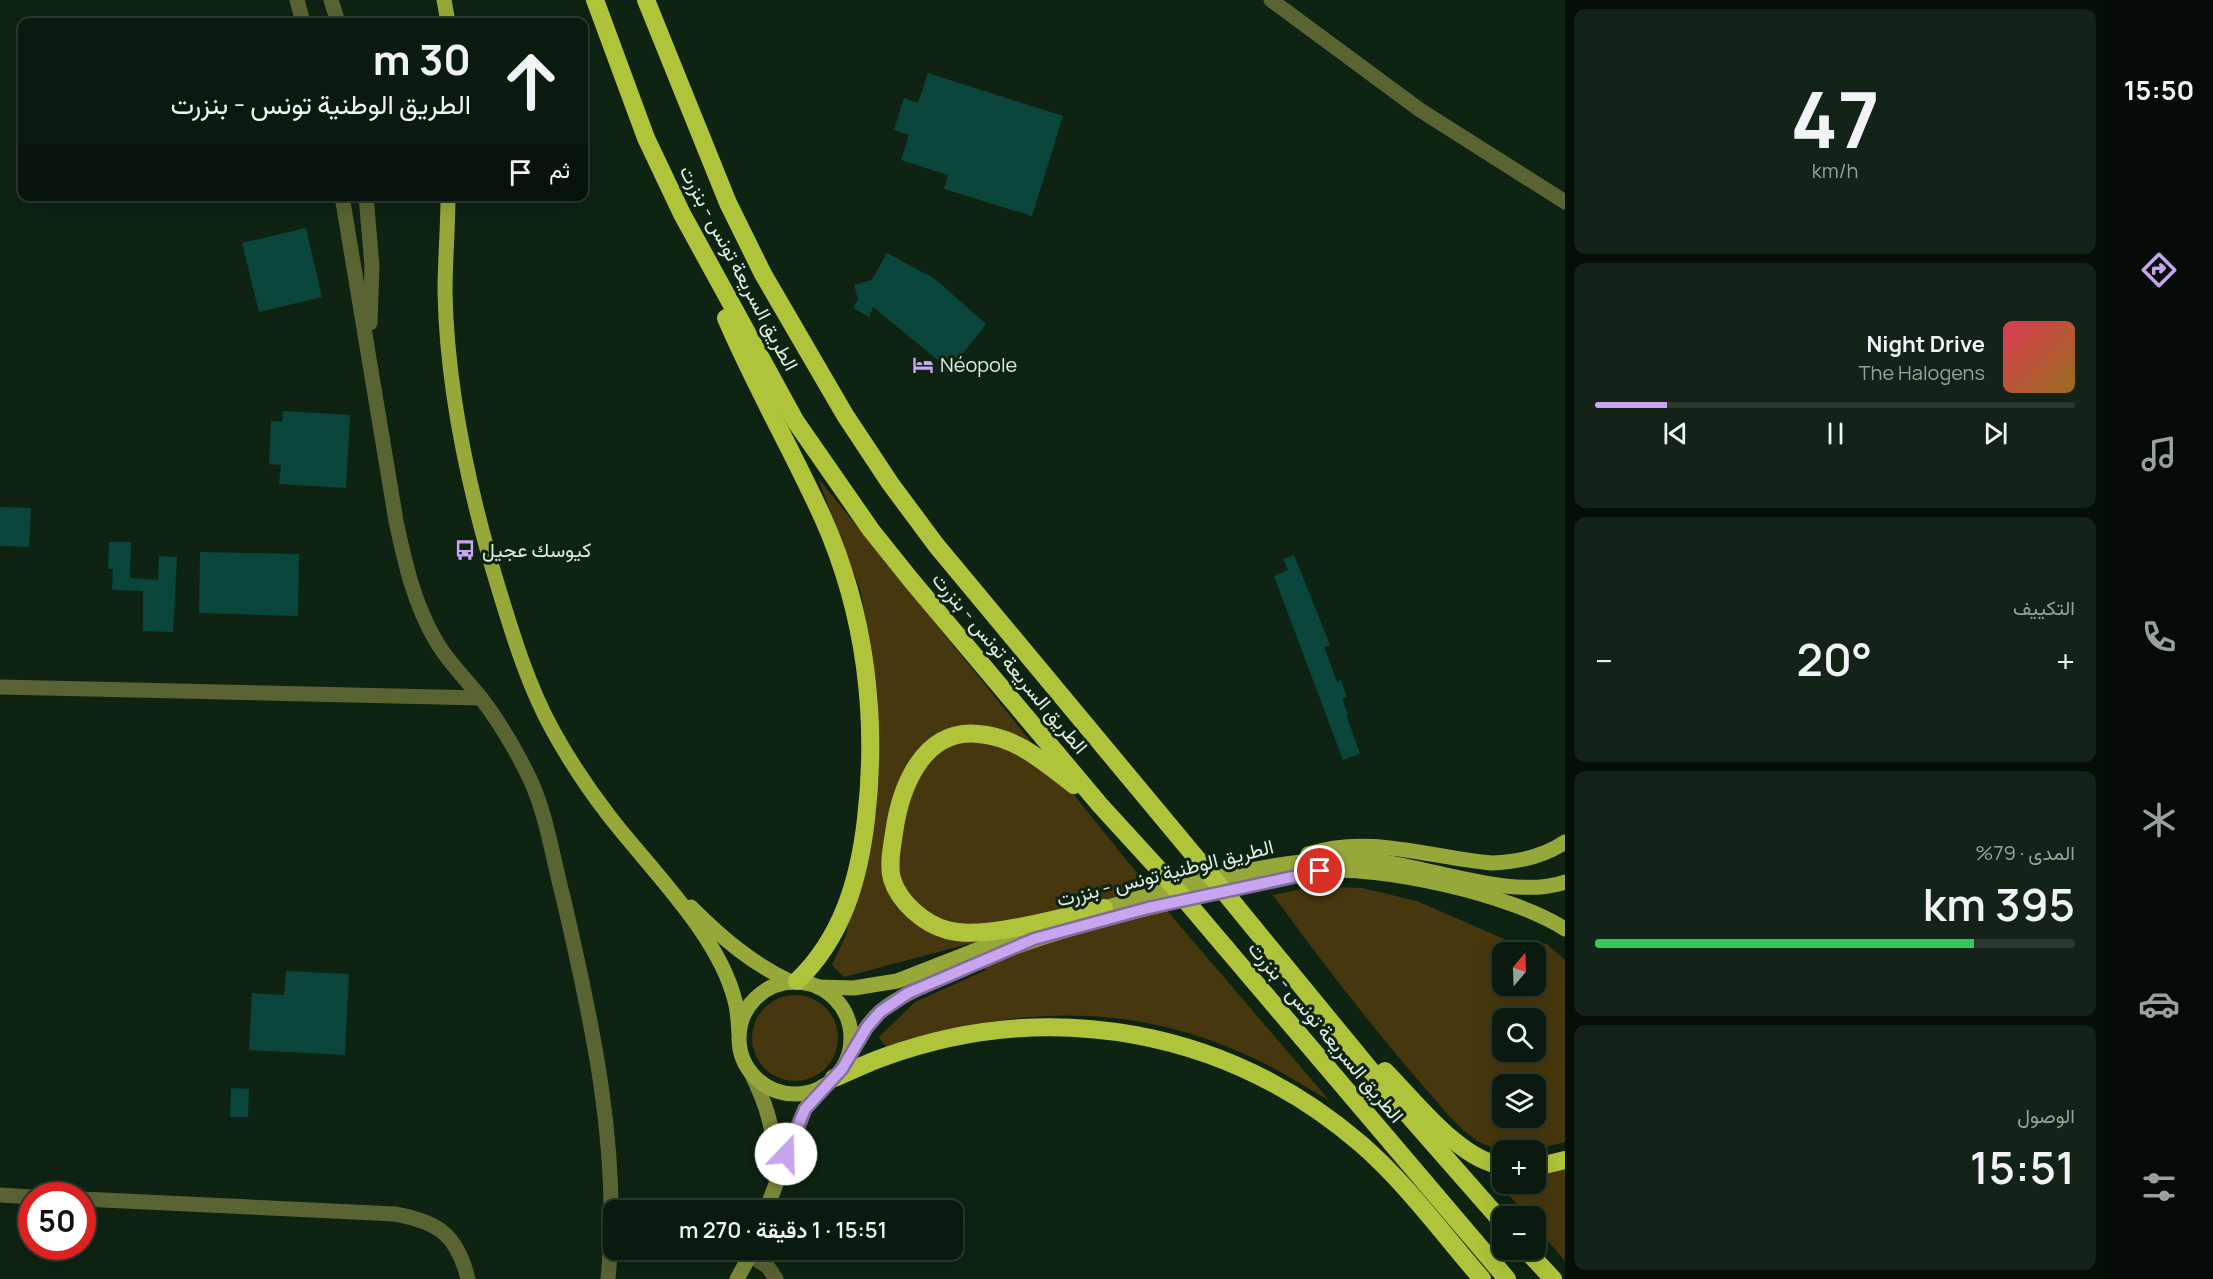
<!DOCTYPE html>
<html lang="ar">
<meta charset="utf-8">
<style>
:root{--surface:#0a1a0e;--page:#132317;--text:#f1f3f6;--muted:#99a19e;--line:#2a382e;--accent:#c7a6ef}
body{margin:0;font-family:Manrope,Vazirmatn,sans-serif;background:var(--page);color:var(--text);direction:rtl;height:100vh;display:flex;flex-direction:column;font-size:22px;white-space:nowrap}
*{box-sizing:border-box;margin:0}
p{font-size:20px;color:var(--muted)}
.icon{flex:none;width:33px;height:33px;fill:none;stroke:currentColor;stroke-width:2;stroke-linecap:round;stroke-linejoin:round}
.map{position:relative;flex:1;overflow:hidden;direction:ltr}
.sheet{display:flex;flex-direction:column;gap:9px;padding:9px;background:#060e08;width:540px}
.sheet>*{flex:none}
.guide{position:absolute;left:18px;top:18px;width:570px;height:183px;border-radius:12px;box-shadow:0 6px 24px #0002,0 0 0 2px var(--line);direction:rtl;background:#0a1a0e;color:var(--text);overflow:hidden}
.needle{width:39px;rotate:19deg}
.tools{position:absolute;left:1492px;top:942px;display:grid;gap:12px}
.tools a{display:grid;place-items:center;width:54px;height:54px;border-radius:12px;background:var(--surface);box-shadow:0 6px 24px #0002,0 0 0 2px var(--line);font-size:30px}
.speed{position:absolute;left:18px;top:1182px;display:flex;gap:12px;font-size:30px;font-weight:700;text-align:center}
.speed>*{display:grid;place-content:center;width:78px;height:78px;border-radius:50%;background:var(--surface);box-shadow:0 6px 24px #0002,0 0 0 2px var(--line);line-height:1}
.speed .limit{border:9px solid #d22;background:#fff;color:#111}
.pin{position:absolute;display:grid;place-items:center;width:51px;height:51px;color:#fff;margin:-26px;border:3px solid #fff;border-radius:50%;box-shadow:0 2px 6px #0007}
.me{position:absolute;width:66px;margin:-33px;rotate:21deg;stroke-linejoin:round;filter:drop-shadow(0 0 4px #0008)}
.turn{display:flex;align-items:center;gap:21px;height:126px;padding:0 18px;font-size:27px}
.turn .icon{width:78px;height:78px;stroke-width:2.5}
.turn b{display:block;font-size:42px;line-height:51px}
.then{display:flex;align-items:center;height:57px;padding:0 18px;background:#0003;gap:12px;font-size:22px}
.big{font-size:45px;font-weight:600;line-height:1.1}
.sheet .tile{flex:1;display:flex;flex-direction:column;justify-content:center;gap:9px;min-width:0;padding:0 21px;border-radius:12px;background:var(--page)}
.sheet .dial{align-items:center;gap:0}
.dial b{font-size:78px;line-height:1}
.song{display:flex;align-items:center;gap:18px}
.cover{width:72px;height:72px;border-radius:9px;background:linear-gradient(135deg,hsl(350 70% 55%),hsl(40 70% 35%))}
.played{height:6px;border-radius:3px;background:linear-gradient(90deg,var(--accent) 15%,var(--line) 15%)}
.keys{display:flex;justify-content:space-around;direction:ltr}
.heat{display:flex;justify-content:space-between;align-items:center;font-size:33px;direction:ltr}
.charge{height:9px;border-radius:4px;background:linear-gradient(90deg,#34c759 79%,var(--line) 0)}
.trip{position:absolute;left:603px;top:1200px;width:360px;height:60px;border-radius:12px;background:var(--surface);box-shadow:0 6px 24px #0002,0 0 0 2px var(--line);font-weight:600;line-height:60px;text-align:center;direction:rtl}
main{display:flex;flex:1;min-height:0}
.dock{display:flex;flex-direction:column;width:108px;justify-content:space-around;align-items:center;background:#040a06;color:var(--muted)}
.dock .icon{width:42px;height:42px}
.dock .selected{color:var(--accent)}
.dock b{font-size:27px;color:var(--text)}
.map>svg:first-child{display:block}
.green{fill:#47370e;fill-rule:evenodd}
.building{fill:#0b463d}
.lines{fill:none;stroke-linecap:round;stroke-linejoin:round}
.street{stroke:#5a6332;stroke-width:15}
.secondary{stroke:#7d8a38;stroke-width:15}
.primary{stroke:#97a83b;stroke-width:15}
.highway{stroke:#b0c43b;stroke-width:18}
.highway-bridge{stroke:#b0c43b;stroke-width:18}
.route-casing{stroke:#816c9b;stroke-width:15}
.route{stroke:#c7a6ef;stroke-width:10}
.labels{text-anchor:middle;stroke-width:6;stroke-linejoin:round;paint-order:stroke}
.street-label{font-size:20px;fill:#deebe0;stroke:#0e2312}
.poi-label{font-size:20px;fill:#deebe0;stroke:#0e2312;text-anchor:start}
</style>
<main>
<nav class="dock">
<b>15:50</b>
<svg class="icon selected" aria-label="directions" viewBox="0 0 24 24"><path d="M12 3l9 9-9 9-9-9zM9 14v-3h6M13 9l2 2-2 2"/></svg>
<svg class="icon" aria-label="music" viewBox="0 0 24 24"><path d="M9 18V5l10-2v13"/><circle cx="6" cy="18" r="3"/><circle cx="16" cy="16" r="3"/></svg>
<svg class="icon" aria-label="phone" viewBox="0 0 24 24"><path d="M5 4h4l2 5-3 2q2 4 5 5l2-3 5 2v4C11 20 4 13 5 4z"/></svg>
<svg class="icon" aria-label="climate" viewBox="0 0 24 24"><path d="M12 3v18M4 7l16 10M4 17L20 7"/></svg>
<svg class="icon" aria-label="car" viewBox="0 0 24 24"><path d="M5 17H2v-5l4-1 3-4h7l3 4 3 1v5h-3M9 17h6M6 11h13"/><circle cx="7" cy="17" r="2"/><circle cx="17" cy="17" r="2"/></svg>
<svg class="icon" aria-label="filters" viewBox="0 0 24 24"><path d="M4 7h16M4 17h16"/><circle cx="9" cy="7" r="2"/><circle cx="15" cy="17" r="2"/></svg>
</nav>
<section class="sheet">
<div class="tile dial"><b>47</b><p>km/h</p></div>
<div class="tile">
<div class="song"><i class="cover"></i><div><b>Night Drive</b><p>The Halogens</p></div></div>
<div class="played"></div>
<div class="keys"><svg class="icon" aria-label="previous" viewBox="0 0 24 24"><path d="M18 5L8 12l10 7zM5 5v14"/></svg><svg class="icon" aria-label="pause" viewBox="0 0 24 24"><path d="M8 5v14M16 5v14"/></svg><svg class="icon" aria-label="next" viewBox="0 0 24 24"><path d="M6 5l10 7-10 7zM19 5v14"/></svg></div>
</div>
<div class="tile"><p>التكييف</p>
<div class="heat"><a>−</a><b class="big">20°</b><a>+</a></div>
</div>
<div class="tile"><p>المدى · 79%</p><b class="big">395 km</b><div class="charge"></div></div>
<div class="tile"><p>الوصول</p><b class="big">15:51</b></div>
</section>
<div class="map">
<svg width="1565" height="1279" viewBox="0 0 1565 1279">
<rect width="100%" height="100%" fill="#0e2312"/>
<!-- green -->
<g class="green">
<path d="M 818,478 L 1175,920 L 1329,1100 C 1302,1086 1277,1068 1249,1056 C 1127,1000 1012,1007 886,1047 L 879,1037 L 915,1002 L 986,970 L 968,944 L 844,977 L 832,965 L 846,935 L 875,800 L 878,698 L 861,592 Z"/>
<path d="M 1315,886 L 1362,888 L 1417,901 L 1513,943 L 1547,944 L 1565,960 L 1565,1142 C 1540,1149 1499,1156 1476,1140 C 1454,1125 1437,1101 1419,1081 C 1367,1021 1320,959 1273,895 ZM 1503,952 L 1536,952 L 1536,986 L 1503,986 ZM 1503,1018 L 1536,1018 L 1536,1052 L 1503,1052 ZM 1503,1084 L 1536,1084 L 1536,1118 L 1503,1118 Z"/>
<circle cx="795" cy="1038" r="43"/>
<polygon points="1565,1163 1565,1261 1536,1227 1536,1216 1527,1216 1484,1166 1503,1169 1503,1184 1536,1184 1536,1170"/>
</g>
<!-- building -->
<g class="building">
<polygon points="928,73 1063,116 1032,216 944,189 948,175 901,160 909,135 894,130 904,98 918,103"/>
<polygon points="306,228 322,297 259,312 242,243"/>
<polygon points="887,253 935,279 986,324 950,370 873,307 869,317 853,308 858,299 854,285 872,280"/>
<polygon points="283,411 350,415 346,488 279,484 281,465 269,464 271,421 282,422"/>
<polygon points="0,507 31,508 29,547 0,546"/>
<polygon points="109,542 131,542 130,578 158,580 159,556 177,557 173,632 143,631 143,591 112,590 113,569 108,569"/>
<polygon points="200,552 299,554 298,616 199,613"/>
<polygon points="1294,555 1330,645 1324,647 1337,682 1341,680 1347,697 1342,699 1348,714 1346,715 1360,754 1343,760 1274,576 1288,570 1283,559"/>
<polygon points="286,971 349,974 345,1055 249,1050 252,993 284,995"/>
<polygon points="231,1088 249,1089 248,1117 230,1117"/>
</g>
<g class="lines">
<!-- street -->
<g class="street">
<polyline points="297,0 303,22"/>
<polyline points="331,0 338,22"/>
<polyline points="1271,0 1420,110 1565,202"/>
<path d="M 342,196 L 396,521 C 405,563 414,604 436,641 C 448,662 466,679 481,698 C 501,724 516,750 530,779 C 547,816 553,859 563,897 C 592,1021 621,1152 608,1279"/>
<polyline points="366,196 372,266 370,323"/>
<polyline points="0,687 481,698"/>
<polyline points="0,1195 32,1197"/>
<path d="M 82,1199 L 395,1214 C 439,1222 457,1235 468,1279"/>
<polyline points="750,1255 768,1267 776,1279"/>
</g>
<!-- secondary -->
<g class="secondary">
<path d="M 750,1071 C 767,1105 777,1135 773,1173"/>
<polyline points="766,1210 805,1109 823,1086"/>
<polyline points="737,1279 753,1250"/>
</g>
<!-- primary -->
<g class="primary">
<polyline points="444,0 448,22"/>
<path d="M 448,196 C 448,228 445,261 445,292 C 447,394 470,496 500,593 C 514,639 529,687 552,729 C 569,760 589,790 610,817 C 651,870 719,935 735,1001 C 738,1011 738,1022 739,1033"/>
<path d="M 1308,854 C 1371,834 1430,858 1492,863 C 1519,862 1543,857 1565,842"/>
<path d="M 691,907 C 722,938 751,963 791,982"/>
<path d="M 1094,911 C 1174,888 1271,858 1353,859 C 1417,860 1507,902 1565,882"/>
<circle cx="795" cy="1038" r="56"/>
<polyline points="818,987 854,988 897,981 1025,931"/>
<path d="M 847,1059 C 857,1043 866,1024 881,1011 C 900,996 923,986 944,976 C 1027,937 1116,915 1204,895 C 1242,886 1281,874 1320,871 C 1382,865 1513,895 1565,929"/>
</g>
<!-- highway -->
<g class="highway">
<polyline points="595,0 646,138 682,214 796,422 871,530 911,580 1100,805 1164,875"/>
<polyline points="646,0 728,203 763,274 845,415 890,483 936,545 1208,872"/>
<path d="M 726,318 C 755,386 792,450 823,518 C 865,612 878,716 866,819 C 859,880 842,938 797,981"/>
<path d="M 1074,785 C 1045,763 1017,737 979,734 C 922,728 900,789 894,833 C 892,847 888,865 892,879 C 899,902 924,924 947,930 C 984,941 1063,916 1104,908"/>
<polyline points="1253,927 1395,1100 1503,1223"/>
<polyline points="1225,947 1507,1279"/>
<path d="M 1385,1071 C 1414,1100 1459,1160 1503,1166"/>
<path d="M 834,1078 C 851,1071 867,1063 884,1057 C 1050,997 1227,1029 1361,1144 C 1406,1183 1443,1234 1482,1279"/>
<polyline points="1536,1167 1565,1160"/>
<polyline points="1526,1250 1553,1279"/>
</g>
<!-- highway-bridge -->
<g class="highway-bridge">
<polyline points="1208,872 1253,927"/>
<polyline points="1164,875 1225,947"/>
</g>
</g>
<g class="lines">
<!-- route casing -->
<g class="route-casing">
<polyline id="route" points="786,1154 805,1109 842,1069 867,1027 880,1012 908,993 1034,939 1148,908 1320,871"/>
</g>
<!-- route -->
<use href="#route" class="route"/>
</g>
<!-- icons -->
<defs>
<g id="hotel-bare" transform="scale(1.62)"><path d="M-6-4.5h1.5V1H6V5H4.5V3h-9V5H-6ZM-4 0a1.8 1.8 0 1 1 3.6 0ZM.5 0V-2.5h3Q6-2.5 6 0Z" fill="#c7a6ef" stroke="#0e2312" stroke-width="2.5" paint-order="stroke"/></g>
<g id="bus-bare" transform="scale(1.62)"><path d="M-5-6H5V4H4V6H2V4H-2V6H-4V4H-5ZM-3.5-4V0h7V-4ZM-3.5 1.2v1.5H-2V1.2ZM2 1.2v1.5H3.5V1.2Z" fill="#c7a6ef" stroke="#0e2312" stroke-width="2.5" paint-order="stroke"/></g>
</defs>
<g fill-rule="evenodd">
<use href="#hotel-bare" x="923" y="365"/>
<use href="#bus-bare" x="465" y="550"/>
</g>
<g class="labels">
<!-- street labels -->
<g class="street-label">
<text transform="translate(739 268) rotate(62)" y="7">الطريق السريعة تونس - بنزرت</text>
<text transform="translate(1010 663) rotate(50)" y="7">الطريق السريعة تونس - بنزرت</text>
<text transform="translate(1165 873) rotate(-14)" y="7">الطريق الوطنية تونس - بنزرت</text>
<text transform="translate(1326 1032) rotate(50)" y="7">الطريق السريعة تونس - بنزرت</text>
</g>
<!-- poi labels -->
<g class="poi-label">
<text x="940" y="372">Néopole</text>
<text x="482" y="557">كيوسك عجيل</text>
</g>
</g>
</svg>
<div class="tools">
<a><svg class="needle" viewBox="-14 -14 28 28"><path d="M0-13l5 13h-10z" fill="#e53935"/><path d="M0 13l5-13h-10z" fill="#99a19e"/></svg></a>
<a><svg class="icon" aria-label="search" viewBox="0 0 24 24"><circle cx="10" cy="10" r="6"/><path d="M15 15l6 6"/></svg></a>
<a><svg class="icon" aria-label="layers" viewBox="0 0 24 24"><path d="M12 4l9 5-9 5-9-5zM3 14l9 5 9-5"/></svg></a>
<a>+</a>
<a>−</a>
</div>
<div class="speed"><div class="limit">50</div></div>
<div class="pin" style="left:1320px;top:871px;background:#d93025"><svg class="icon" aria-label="arrive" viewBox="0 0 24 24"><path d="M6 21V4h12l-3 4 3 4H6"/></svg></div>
<svg class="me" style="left:786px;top:1154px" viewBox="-20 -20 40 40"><circle r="19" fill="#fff"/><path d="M0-13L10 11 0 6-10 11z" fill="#c7a6ef"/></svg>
<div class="trip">15:51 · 1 دقيقة · 270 m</div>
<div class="guide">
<div class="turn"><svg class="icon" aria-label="ahead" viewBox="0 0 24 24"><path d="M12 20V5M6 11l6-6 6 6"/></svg><div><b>30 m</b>الطريق الوطنية تونس - بنزرت</div></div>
<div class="then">ثم<svg class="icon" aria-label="arrive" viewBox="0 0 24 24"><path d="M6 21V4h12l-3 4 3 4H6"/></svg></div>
</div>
</div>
</main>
